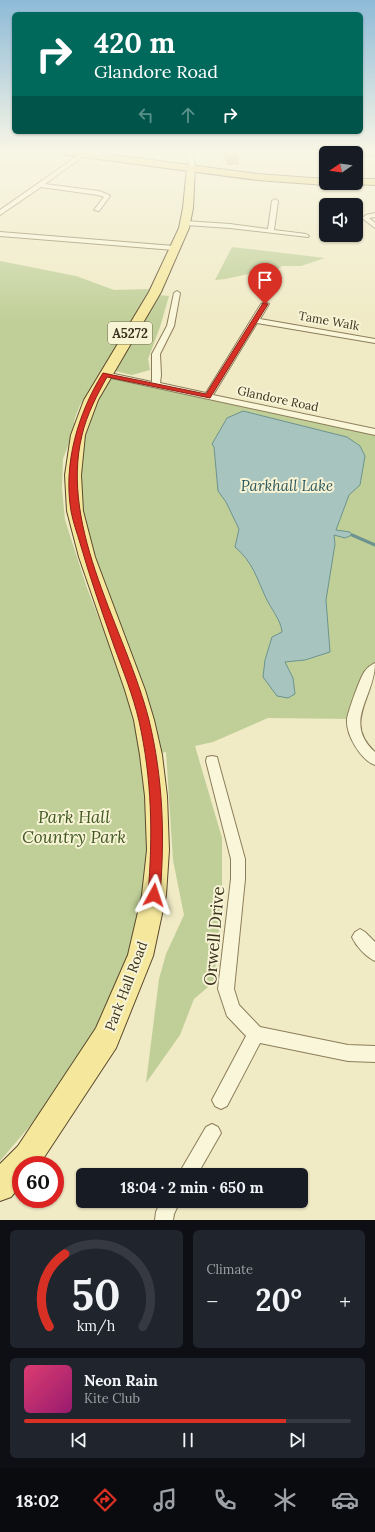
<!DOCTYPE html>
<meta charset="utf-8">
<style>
:root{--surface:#171b24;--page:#20242c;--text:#f1f3f6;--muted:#9ea1a6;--line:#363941;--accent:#d93025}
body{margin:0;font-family:Lora,serif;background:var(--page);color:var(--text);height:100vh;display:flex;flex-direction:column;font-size:15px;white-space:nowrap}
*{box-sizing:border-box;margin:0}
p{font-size:13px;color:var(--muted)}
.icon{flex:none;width:22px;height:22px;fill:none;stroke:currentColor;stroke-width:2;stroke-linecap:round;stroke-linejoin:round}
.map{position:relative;height:1220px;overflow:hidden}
.details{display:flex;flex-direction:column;gap:10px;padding:10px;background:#0d0f14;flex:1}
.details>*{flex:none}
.guide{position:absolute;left:12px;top:12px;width:351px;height:122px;border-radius:6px;box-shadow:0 1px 3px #0004;background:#00695c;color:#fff;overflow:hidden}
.needle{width:26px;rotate:257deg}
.controls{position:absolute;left:319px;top:146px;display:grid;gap:8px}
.controls a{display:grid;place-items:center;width:44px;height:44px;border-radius:6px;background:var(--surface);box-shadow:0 1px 3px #0004;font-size:20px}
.speed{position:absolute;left:12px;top:1156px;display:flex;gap:8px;font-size:20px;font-weight:700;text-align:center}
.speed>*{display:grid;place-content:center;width:52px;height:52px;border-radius:50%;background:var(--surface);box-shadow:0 1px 3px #0004;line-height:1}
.speed .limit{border:6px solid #d22;background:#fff;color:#111}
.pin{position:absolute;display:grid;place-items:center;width:34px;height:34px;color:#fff;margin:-41px -17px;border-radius:50% 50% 50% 0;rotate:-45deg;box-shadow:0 0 4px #0007}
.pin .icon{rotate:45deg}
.me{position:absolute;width:44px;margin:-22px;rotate:5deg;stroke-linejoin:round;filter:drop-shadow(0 0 3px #0008)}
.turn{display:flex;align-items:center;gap:14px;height:84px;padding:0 16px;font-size:18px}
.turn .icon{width:52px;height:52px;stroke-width:2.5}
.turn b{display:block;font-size:28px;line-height:34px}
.lanes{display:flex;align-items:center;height:38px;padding:0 16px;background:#0003;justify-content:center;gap:20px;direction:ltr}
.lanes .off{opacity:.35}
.big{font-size:30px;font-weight:800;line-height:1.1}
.details .card{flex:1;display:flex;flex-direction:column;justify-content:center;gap:6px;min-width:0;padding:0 14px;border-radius:6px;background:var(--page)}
.details .dial{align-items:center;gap:0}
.dial svg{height:104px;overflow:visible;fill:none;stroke:var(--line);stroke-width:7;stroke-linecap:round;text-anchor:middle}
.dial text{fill:var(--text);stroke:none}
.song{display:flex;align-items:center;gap:12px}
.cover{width:48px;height:48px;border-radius:6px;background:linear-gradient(135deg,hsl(340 70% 55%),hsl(320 70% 35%))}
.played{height:4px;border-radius:2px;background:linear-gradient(90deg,var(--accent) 80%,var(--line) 80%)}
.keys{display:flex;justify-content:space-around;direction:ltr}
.heat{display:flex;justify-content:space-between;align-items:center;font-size:22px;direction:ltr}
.details .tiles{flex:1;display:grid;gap:10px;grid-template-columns:1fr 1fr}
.card:last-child{grid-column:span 2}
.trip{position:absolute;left:76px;top:1168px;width:232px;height:40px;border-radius:6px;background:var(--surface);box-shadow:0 1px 3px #0004;font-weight:800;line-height:40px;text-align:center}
.tabs{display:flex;height:64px;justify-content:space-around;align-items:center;background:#090b0e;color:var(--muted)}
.tabs .icon{width:28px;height:28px}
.tabs .on{color:var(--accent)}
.tabs b{font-size:18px;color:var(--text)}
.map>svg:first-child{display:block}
.green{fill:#c0cf98}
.water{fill:#a7c4bf;stroke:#6c938f}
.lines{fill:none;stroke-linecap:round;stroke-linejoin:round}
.stream{stroke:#6c938f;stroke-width:3}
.minor-casing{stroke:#8c7d5a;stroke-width:2}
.tertiary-casing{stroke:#8c7d5a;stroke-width:2}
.primary-casing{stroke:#5a492e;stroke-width:2}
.trunk-casing{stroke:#5a492e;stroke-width:2}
.minor{fill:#faf6d9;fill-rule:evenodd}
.tertiary{fill:#faf6d9;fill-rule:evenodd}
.primary{fill:#f5e79b;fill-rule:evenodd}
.trunk{fill:#ecd076;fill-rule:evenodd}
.wall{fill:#b39368}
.building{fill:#d0ab79;stroke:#927855}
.route{fill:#d93025;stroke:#8d1f18}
.labels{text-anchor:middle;stroke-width:4;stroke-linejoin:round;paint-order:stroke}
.far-street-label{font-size:12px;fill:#3c311e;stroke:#f7f3d5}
.shield{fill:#f7f3d5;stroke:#746b55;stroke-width:1}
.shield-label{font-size:13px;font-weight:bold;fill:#3c311e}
.street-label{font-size:14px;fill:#3c311e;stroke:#f7f3d5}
.water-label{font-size:15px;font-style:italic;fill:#2d585c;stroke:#f7f3d5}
.near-park-label{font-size:17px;font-style:italic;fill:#435924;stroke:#f7f3d5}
.near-street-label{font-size:17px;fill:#3c311e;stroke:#f7f3d5}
</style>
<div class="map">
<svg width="375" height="1220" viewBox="0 0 375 1220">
<rect width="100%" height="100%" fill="#f0eac5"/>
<!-- green -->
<g class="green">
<polygon points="232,247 325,258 301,266 282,266 273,273 253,273 225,279 215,280"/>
<polygon points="0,261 76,276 114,290 150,289 107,362 80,405 75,418 72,435 63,459 62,488 65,520 87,588 128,693 143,769 148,826 145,883 136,934 115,995 85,1052 45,1108 0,1161"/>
<polygon points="159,295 169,296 160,327 148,359 150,370 132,375 115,371 117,366"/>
<polygon points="105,374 375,432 375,668 369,674 353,719 268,718 213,742 195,746 222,838 222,905 214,982 194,999 180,1035 146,1083 159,979 166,954 184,915 173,860 166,752 151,755 88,561 75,456"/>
</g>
<!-- water -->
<path class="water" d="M 243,411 L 347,437 L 360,446 L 365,456 L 360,485 L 349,495 L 336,530 L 350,532 L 352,535 L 345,538 L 334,535 L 335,544 L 326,600 L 330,652 L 305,660 L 285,662 L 293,678 L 295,694 L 288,698 L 277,696 L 263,677 L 265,660 L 272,637 L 282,632 C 281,620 271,609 266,598 C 257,579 253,562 235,547 L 239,529 L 226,502 L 218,491 L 214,447 L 212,444 L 227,418 Z"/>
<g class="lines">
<!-- stream -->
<polyline class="stream" points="352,535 375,545"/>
<!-- minor casing -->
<g class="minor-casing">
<g id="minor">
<polygon points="283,151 331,151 338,153 326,154"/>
<polygon points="356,151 375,152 375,156 356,155 356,153 353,153"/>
<polygon points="83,152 85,153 85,155 45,184 99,191 109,195 110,196 99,211 94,210 104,197 98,195 41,187 0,215 0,210"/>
<polygon points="275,199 278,201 274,230 306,234 309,236 308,237 230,228 185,225 182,223 185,221 230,224 268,229 272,201"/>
<polygon points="375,213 375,217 369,218 375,223 375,228 362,218 366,215"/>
<polygon points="0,232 174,246 177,248 174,250 0,236"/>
<polygon points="177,291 180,293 174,326 160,354 161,375 160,383 206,393 261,304 265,302 269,304 260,319 375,339 375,343 257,323 213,395 375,429 375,435 102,376 101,374 105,372 152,382 152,354 167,326 174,293"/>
<path d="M 375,663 C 375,697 342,722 375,752 L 375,765 C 361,760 346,735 347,720 C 347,714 361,675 365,671 C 368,667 371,665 375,663 Z"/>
<polygon points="212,756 217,757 218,761 245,859 245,879 234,989 239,1005 260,1027 348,1045 375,1046 375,1062 348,1061 260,1043 227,1106 221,1109 215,1106 212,1100 246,1036 227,1016 218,989 231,879 231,859 206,761 207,757"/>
<path d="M 360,929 L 365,932 L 375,942 L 375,961 C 366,957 356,946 352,937 L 355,932 Z"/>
<polygon points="212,1124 218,1127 221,1133 197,1175 178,1175 206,1127"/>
<polygon points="161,1201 180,1201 174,1214 173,1220 155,1220 156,1212"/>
</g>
</g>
<!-- tertiary casing -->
<g class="tertiary-casing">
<polygon id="tertiary" points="185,151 191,151 195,165 193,169 188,168 189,165"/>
</g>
<!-- primary casing -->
<g class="primary-casing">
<polygon id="primary" points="191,165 195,168 193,208 189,228 161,292 98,400 85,435 81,475 83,511 95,557 145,690 154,720 162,755 167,796 169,850 166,895 153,956 116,1048 39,1165 21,1165 21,1185 11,1197 0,1201 0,1164 18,1146 96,1028 128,955 142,895 147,850 145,796 140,755 134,720 125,690 79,557 67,511 65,475 71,435 84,400 149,292 179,228 183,208 187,168"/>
</g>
<!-- trunk casing -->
<g class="trunk-casing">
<g id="trunk">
<polygon points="56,151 83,151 257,174 326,179 326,183 330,183 326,185 257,180 60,154"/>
<polygon points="356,179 375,179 375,185 353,184 352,183 356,183"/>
</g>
</g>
<!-- minor -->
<use href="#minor" class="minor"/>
<!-- tertiary -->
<use href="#tertiary" class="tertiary"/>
<!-- primary -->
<use href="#primary" class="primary"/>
<!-- trunk -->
<use href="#trunk" class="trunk"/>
</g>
<!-- wall -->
<polygon class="wall" points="225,151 237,151 239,157 239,165 227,165 224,156"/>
<!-- building -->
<polygon class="building" points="226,151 237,151 239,157 227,158"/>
<!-- sky -->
<linearGradient id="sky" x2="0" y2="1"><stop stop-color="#8ebad8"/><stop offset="0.47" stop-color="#f8f6e5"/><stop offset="1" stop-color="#f8f6e5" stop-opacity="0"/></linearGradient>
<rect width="375" height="322" fill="url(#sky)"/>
<!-- route -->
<path class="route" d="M 263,303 L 268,304 L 210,398 L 107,377 C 97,395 87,414 82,435 C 59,530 126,630 149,720 C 163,778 165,836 160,895 L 158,899 L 154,900 L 150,899 L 148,895 C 153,835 152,779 139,721 C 133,695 123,671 114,646 C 102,612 90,578 80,543 C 77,533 73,522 71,511 C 63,464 78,413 103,373 L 206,394 Z"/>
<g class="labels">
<!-- far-street labels -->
<g class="far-street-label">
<text transform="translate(329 321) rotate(10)" y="4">Tame Walk</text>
<text transform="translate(278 399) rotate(12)" y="4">Glandore Road</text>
</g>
<!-- shield labels -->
<rect class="shield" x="108" y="322" width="44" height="22" rx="3"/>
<g class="shield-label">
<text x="130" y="338">A5272</text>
</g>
<!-- street labels -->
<g class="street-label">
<text transform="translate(126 986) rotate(-69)" y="5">Park Hall Road</text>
</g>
<!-- water labels -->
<g class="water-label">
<text x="287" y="491">Parkhall Lake</text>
</g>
<!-- near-park labels -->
<g class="near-park-label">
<text x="74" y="823">Park Hall<tspan x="74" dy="20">Country Park</tspan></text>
</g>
<!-- near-street labels -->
<g class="near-street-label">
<text transform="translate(214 936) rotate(-85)" y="6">Orwell Drive</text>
</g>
</g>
</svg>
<div class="controls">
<a><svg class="needle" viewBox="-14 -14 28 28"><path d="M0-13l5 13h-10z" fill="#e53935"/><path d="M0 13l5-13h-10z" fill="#9ea1a6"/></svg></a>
<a><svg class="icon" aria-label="sound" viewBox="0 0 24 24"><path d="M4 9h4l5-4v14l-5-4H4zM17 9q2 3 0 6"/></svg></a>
</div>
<div class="speed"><div class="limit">60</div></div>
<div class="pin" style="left:265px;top:304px;background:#d93025"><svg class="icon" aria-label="arrive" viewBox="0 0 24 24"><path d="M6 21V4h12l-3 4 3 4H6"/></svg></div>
<svg class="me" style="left:154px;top:895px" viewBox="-20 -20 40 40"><path d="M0-17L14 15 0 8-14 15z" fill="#d93025" stroke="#fff" stroke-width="4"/></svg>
<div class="trip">18:04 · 2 min · 650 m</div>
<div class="guide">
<div class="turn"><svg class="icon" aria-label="right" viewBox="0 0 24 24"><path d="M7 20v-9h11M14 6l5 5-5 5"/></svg><div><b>420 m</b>Glandore Road</div></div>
<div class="lanes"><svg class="icon off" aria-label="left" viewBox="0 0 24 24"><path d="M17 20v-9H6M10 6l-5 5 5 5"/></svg><svg class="icon off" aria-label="ahead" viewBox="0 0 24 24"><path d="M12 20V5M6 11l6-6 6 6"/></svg><svg class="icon" aria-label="right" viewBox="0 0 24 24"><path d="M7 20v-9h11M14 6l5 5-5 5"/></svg></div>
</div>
</div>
<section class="details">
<div class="tiles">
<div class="card dial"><svg viewBox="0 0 100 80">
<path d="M14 69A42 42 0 1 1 86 69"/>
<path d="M14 69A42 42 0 0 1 26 13" stroke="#d93025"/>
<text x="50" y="56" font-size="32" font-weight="700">50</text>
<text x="50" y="72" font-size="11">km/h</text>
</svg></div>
<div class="card"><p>Climate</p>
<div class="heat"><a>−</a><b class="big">20°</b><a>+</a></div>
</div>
<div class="card">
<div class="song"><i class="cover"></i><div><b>Neon Rain</b><p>Kite Club</p></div></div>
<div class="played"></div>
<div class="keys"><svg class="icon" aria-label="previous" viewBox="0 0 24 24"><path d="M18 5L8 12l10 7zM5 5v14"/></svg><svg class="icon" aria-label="pause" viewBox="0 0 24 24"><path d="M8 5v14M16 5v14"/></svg><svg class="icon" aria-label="next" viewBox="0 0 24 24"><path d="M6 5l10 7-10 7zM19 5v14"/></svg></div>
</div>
</div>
</section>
<nav class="tabs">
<b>18:02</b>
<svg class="icon on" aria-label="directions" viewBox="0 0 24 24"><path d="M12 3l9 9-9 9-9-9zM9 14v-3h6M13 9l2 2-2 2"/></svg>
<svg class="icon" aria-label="music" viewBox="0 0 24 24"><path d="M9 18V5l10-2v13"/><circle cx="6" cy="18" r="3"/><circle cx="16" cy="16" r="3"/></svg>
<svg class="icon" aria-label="phone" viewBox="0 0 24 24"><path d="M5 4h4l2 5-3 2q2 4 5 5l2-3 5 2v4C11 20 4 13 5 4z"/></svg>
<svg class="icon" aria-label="climate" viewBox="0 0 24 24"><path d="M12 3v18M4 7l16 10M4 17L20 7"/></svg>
<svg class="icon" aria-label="car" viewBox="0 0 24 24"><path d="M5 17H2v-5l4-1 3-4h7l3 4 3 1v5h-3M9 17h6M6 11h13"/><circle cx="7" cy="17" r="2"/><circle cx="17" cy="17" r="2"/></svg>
</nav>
